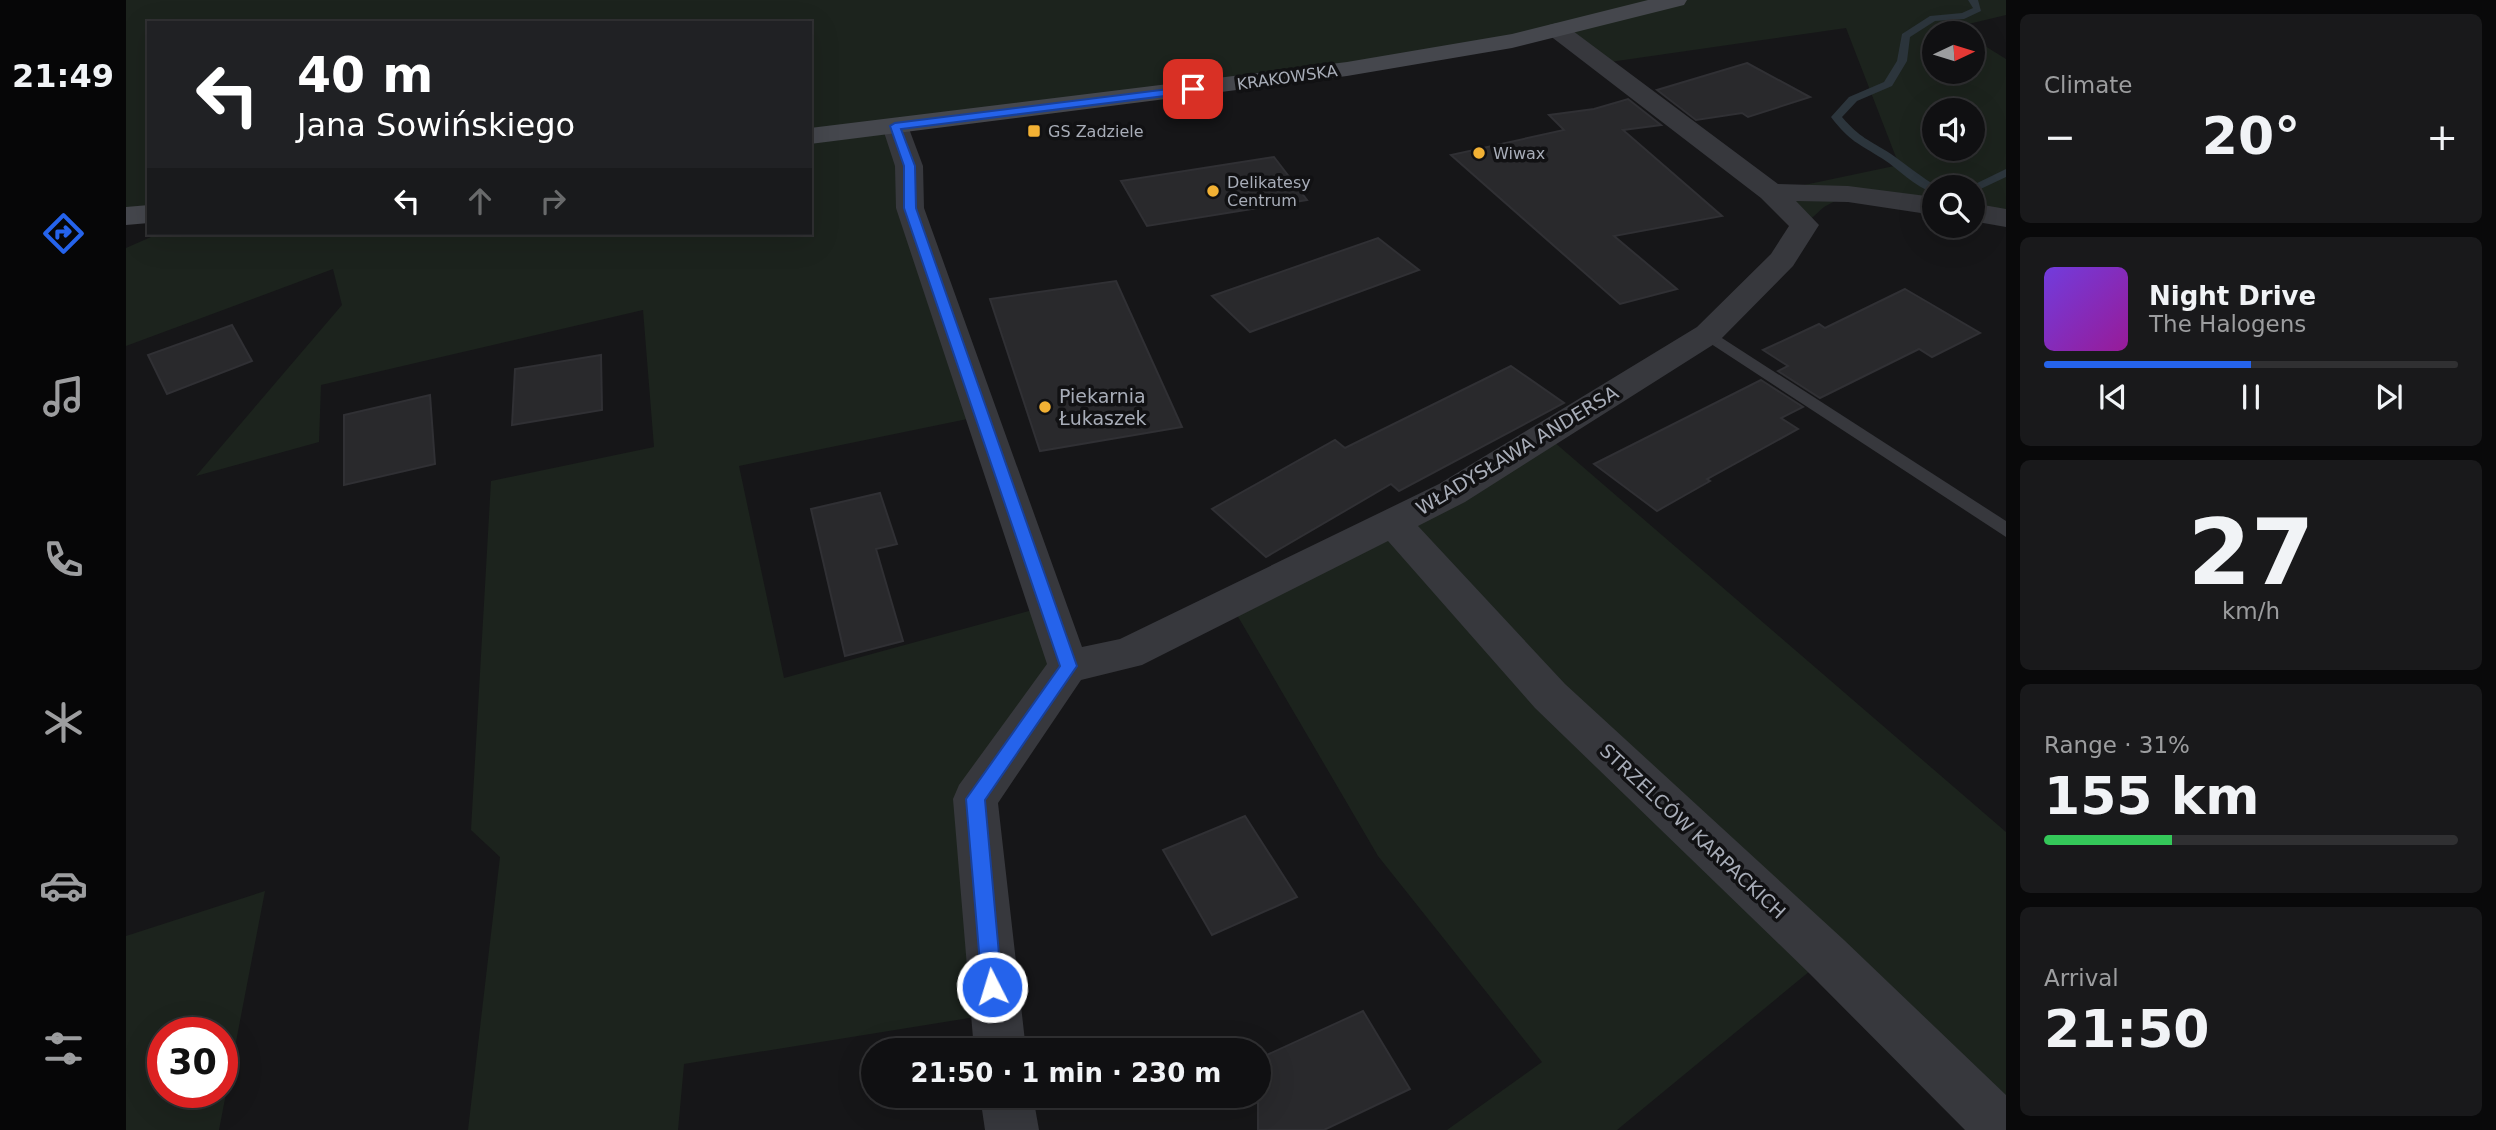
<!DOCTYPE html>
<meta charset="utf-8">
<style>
:root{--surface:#101012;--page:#19191b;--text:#f1f3f6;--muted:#9c9d9f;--line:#303032;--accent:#2563eb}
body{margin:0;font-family:"DejaVu Sans",sans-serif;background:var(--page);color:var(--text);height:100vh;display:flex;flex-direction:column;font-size:26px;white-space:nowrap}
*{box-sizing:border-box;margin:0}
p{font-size:23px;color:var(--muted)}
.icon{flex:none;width:38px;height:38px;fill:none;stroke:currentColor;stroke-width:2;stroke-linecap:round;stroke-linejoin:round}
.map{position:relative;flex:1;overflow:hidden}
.side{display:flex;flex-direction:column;gap:14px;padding:14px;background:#09090a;width:490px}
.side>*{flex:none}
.banner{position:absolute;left:21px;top:21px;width:665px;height:214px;border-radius:0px;box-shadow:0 7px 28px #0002,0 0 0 2px var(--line);background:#202124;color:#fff;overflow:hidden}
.needle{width:46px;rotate:86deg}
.buttons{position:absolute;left:1796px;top:21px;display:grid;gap:14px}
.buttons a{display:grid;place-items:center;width:63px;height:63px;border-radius:50%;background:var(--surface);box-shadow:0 7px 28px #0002,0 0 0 2px var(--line);font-size:35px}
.speed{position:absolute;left:21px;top:1017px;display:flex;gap:14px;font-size:35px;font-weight:700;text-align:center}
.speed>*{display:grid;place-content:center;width:91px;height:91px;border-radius:50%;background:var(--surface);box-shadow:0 7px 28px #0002,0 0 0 2px var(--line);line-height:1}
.speed .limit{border:10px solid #d22;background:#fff;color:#111}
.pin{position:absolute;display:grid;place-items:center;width:60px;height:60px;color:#fff;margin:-30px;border-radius:14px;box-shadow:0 4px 10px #0006}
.me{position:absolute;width:77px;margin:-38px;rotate:355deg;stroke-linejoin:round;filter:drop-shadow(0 0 5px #0008)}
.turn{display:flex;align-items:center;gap:24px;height:147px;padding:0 35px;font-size:32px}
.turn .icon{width:91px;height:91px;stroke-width:2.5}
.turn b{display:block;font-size:49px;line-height:60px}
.lanes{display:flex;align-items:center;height:66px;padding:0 35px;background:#0003;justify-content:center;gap:35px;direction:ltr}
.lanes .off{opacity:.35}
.big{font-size:52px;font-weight:600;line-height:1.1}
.side .tile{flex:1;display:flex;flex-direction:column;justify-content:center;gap:10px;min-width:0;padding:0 24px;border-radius:10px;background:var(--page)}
.side .dial{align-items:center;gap:0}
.dial b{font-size:91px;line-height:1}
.song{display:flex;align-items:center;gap:21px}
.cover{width:84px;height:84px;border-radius:10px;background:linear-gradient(135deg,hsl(260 70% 55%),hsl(300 70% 35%))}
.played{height:7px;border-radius:4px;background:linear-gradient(90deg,var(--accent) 50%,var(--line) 50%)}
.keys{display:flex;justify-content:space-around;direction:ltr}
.heat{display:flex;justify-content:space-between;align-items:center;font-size:38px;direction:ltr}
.charge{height:10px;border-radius:5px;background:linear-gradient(90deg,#34c759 31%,var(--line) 0)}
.trip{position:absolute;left:735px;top:1038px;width:410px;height:70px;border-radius:35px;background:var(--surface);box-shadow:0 7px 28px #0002,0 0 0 2px var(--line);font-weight:600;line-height:70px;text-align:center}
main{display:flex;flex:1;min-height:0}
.tab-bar{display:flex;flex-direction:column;width:126px;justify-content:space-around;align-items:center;background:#060607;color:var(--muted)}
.tab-bar .icon{width:49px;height:49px}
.tab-bar .selected{color:var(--accent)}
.tab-bar b{font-size:32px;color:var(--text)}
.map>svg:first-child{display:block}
.green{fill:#1c231d;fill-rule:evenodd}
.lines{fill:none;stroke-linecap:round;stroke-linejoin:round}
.stream{fill:#2c353c;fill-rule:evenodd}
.building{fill:#29292c;stroke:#303034;stroke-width:2}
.service{fill:#37383d;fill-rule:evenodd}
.minor{fill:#37383d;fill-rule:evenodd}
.secondary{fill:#45474d;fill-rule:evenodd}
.route{fill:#2563eb;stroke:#184099;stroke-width:2}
.poi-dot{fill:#f2b134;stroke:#111113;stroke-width:2.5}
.labels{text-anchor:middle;stroke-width:7;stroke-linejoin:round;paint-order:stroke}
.far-street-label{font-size:16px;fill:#a8adb8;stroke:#111113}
.far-poi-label{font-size:16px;fill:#a8adb8;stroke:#111113;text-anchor:start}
.poi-label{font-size:19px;fill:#a8adb8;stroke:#111113;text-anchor:start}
.street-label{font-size:19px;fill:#a8adb8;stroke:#111113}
</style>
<main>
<nav class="tab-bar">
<b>21:49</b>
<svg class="icon selected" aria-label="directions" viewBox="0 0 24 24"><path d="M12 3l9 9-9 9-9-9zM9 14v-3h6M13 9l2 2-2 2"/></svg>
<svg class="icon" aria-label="music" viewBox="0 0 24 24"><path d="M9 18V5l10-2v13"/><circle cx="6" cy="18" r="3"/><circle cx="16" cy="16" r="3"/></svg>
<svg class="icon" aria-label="phone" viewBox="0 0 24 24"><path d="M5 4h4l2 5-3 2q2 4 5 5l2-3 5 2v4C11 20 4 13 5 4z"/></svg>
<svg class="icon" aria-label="climate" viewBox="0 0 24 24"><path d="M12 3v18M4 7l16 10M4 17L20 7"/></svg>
<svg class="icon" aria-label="car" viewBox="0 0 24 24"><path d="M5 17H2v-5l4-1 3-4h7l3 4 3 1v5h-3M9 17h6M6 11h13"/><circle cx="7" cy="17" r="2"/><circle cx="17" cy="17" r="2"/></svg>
<svg class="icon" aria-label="filters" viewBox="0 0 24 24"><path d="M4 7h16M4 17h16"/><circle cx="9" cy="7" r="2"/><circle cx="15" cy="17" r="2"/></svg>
</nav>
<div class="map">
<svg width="1880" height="1130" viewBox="0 0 1880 1130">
<rect width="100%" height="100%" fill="#161618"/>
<!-- green -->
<g class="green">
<path d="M 0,0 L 1880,0 L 1880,15 L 1830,27 L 1839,33 L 1808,33 L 1808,72 L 1846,72 L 1846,38 L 1880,59 L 1880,218 L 1846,212 L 1846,187 L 1808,187 L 1808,206 L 1722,194 L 1698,207 L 1678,225 L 1645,192 L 1773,165 L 1720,28 L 1477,63 L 1431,30 L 1386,41 L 769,126 L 856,416 L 613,466 L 658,678 L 921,606 L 942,666 L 849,799 L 868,1014 L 558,1064 L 552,1130 L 342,1130 L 374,857 L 345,830 L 365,481 L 528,447 L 517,310 L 195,385 L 193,442 L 70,476 L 216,305 L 207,269 L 0,346 L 0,248 L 34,233 L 684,233 L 684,23 L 23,23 L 23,214 L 0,216 ZM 1808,110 L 1846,110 L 1846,149 L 1808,149 Z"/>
<polygon points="1420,435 1880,832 1880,1130 1701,957 1491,1130 1321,1130 1416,1062 1252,856 1104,603"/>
<path d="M 139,891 L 93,1130 L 0,1130 L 0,936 ZM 96,1032 L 96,1092 L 37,1092 L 37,1032 Z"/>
</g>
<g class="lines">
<!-- stream -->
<g class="stream">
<path d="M 1842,0 L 1852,0 L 1855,11 L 1838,19 L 1809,21 L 1784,37 L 1781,61 L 1766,86 L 1731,101 L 1716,117 C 1735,139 1742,139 1765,154 C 1781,165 1795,177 1812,187 L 1808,187 L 1808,193 C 1787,186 1774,170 1757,159 C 1732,143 1724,142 1705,117 L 1723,97 L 1758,82 L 1771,61 L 1776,34 L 1804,16 L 1836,13 L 1847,8 Z"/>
<polygon points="1880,169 1880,177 1846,193 1846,187 1843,187"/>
</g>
</g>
<!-- building -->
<g class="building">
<polygon points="1621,63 1684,97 1622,117 1616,113 1570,120 1531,90"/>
<polygon points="1502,99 1535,125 1497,130 1596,216 1488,236 1551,289 1494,304 1325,155 1438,130 1423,115 1468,109"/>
<polygon points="1148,157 1181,200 1021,226 995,181"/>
<polygon points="1252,238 1293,270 1124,332 1086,296"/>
<polygon points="990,281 1056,427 914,451 864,299"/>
<polygon points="1779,289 1854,333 1806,357 1793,349 1694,398 1652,371 1662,366 1637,350 1693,324 1699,328"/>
<polygon points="106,325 126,361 41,394 22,355"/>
<polygon points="475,355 476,410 386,425 389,369"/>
<polygon points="1385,366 1438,403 1273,491 1265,484 1140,557 1086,509 1209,440 1219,448"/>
<polygon points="1635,380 1677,407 1655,418 1672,429 1581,479 1584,481 1531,511 1468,464"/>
<polygon points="304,395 309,464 218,485 218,415"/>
<polygon points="754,493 771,544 750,549 777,641 719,656 685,509"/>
<polygon points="1119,816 1171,897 1086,935 1037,850"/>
<polygon points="1237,1011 1284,1089 1198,1130 1132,1130 1132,1059"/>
</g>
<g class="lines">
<!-- service -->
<polygon class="service" points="1582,329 1880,521 1880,537 1576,338 1574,334"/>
<!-- minor -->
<g class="minor">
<polygon points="1431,23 1439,25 1652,184 1722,186 1808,197 1808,215 1722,202 1670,201 1693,225 1667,266 1593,341 1339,502 1292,526 1439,684 1718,940 1880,1095 1880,1130 1839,1130 1684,974 1409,708 1262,541 1016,665 955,680 872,803 900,1050 848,1050 827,799 833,785 921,664 770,208 769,166 756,126 760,120 769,118 778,120 782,126 797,166 798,208 956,647 994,639 1313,484 1571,327 1645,254 1663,226 1635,198 1423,35 1419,30 1423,25"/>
<polygon points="1846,203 1880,209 1880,227 1846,221"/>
<polygon points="854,1096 907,1096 913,1130 859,1130"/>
</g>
<!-- secondary -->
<g class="secondary">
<polygon points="1522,0 1561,0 1558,5 1386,48 1221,76 684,144 684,128 1221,62 1386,34"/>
<polygon points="23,205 23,223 0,225 0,207"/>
</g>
</g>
<!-- route -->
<polygon class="route" points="1067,86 1072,89 1071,92 775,129 789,166 790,208 951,666 859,800 876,987 873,994 866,997 859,994 856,987 840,799 934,666 778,208 778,166 764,126 769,123"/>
<!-- markers -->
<g class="poi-dot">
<rect x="901" y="124" width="14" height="14" rx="3.5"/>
<circle cx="1353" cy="153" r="7"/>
<circle cx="1087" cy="191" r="7"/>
<circle cx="919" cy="407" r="7"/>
</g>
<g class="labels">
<!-- far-street labels -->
<g class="far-street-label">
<text transform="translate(1161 77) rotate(-8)" y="6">KRAKOWSKA</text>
</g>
<!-- far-poi labels -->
<g class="far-poi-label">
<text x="922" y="137">GS Zadziele</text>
<text x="1367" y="159">Wiwax</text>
<text x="1101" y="188">Delikatesy<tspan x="1101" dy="18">Centrum</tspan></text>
</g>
<!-- poi labels -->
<g class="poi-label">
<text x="933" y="403">Piekarnia<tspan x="933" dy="22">Łukaszek</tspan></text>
</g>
<!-- street labels -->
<g class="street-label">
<text transform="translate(1391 450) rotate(-31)" y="7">WŁADYSŁAWA ANDERSA</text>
<text transform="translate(1567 831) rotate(43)" y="7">STRZELCÓW KARPACKICH</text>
</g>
</g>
</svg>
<div class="buttons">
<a><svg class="needle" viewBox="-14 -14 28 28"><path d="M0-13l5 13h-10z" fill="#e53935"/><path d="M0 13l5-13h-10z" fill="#9c9d9f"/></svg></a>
<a><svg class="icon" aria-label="sound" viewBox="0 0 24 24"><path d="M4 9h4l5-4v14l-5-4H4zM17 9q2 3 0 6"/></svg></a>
<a><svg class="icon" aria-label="search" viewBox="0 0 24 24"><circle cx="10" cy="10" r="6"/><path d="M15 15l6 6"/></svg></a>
</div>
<div class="speed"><div class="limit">30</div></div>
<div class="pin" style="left:1067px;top:89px;background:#d93025"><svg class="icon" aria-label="arrive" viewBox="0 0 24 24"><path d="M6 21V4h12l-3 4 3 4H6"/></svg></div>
<svg class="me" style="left:866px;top:987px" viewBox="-20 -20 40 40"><circle r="17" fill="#2563eb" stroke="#fff" stroke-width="3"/><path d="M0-11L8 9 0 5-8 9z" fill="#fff"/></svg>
<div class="trip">21:50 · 1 min · 230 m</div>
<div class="banner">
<div class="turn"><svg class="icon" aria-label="left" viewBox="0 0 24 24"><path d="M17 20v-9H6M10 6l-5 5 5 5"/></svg><div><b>40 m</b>Jana Sowińskiego</div></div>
<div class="lanes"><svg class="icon" aria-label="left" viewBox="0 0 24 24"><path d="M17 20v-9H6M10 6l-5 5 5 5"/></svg><svg class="icon off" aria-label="ahead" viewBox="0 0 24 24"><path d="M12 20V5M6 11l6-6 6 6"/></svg><svg class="icon off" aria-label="right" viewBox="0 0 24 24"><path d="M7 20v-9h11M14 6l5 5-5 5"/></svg></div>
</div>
</div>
<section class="side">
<div class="tile"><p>Climate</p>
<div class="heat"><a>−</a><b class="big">20°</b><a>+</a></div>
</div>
<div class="tile">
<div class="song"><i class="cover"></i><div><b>Night Drive</b><p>The Halogens</p></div></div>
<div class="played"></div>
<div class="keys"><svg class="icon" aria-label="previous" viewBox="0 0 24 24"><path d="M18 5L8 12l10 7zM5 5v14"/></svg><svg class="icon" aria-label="pause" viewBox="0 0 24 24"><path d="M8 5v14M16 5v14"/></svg><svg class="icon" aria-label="next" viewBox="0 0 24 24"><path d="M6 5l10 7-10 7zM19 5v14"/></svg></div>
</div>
<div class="tile dial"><b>27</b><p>km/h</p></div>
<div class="tile"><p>Range · 31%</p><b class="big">155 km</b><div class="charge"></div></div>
<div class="tile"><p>Arrival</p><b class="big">21:50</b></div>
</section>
</main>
